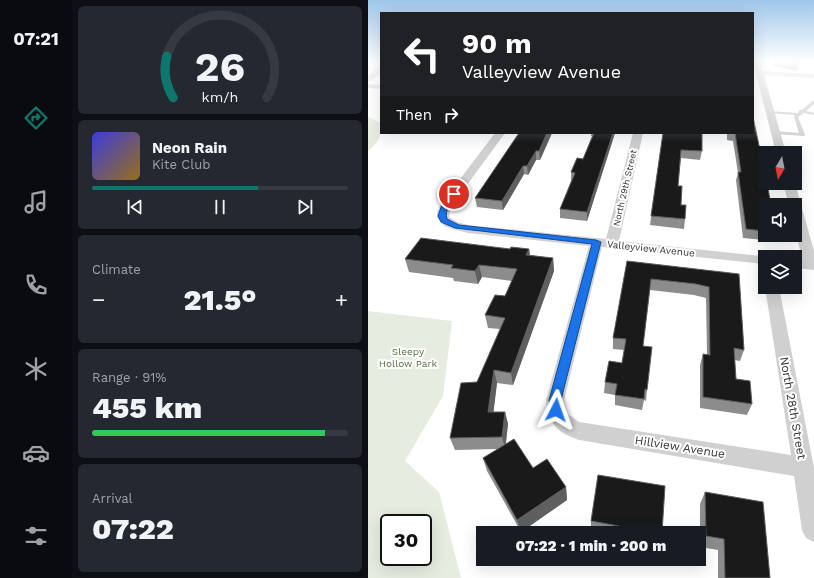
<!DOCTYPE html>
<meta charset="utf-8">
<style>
:root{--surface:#171b24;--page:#242831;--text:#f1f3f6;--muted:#9ea1a6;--line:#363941;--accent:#0f766e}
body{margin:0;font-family:"Work Sans",sans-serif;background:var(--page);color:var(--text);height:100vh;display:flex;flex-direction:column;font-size:15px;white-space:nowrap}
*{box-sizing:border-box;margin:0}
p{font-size:13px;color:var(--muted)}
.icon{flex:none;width:22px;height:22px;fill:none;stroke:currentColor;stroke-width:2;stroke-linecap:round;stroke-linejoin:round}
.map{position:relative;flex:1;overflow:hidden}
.panel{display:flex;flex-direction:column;gap:6px;padding:6px;background:#0d0f14;width:296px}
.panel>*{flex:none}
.top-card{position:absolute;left:12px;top:12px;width:374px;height:122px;border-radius:0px;box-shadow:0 4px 16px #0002;background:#202124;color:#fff;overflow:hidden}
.needle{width:26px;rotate:190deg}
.tools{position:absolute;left:390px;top:146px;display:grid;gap:8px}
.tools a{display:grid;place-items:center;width:44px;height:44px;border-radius:0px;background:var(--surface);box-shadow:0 4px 16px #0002;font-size:20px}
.speed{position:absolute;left:12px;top:514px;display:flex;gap:8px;font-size:20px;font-weight:700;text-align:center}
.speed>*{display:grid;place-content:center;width:52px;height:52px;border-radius:50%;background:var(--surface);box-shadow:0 4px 16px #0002;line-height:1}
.speed .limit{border:2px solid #111;border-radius:6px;background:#fff;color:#111}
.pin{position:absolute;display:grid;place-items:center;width:34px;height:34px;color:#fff;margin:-17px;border:2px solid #fff;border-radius:50%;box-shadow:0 1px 4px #0007}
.me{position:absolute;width:44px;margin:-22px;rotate:4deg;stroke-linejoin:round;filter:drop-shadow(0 0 3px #0008)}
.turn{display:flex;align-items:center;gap:14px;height:84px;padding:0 16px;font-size:18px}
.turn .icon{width:52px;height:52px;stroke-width:2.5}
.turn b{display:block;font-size:28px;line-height:34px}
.then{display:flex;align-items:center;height:38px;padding:0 16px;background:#0003;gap:8px;font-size:15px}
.big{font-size:30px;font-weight:800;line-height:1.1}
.panel .card{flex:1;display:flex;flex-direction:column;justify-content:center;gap:6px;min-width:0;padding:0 14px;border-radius:6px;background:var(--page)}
.panel .dial{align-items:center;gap:0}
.dial svg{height:104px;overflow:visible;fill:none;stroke:var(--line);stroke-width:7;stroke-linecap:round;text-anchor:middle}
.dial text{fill:var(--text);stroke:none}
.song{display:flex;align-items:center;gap:12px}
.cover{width:48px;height:48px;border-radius:6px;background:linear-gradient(135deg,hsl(240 70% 55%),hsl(40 70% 35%))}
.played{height:4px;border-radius:2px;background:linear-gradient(90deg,var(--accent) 65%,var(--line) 65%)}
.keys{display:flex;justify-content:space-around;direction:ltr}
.heat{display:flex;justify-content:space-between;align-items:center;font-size:22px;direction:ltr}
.charge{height:6px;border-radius:3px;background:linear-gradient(90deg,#34c759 91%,var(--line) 0)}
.trip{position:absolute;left:108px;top:526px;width:230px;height:40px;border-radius:0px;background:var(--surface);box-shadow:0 4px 16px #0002;font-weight:800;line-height:40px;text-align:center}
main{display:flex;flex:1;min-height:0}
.menu{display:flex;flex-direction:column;width:72px;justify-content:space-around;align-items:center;background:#090b0e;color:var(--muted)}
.menu .icon{width:28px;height:28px}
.menu .selected{color:var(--accent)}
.menu b{font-size:18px;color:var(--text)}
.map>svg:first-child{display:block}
.green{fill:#e6ecdf;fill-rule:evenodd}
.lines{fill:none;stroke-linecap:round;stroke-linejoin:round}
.service{fill:#d0d0d0;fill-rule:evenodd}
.minor{fill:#d0d0d0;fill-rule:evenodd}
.wall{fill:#8c8c8c}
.shaded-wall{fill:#5f5f5f}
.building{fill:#1a1a1a;stroke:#5f5f5f}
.route{fill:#1a73e8;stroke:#114b97}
.labels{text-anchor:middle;stroke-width:4;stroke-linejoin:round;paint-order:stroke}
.far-street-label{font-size:9px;fill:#333;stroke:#fff}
.street-label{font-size:10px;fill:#333;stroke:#fff}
.park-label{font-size:10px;fill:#56703f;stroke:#fff}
.near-street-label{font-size:12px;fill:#333;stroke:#fff}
</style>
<main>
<nav class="menu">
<b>07:21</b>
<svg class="icon selected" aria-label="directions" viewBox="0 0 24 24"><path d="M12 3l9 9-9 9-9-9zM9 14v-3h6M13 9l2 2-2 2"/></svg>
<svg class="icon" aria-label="music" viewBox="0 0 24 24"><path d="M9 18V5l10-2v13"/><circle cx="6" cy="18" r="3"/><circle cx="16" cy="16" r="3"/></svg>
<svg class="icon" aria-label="phone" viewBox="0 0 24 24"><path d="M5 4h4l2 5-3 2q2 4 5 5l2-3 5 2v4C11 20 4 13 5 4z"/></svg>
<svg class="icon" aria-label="climate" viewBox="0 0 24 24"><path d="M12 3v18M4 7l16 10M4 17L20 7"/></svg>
<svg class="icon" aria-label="car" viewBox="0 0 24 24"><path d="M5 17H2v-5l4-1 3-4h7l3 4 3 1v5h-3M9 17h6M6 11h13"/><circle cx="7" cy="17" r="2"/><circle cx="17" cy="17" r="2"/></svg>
<svg class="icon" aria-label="filters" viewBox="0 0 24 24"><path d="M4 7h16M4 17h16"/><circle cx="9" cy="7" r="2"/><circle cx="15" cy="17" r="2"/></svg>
</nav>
<section class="panel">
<div class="card dial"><svg viewBox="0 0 100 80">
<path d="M14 69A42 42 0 1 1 86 69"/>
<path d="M14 69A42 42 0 0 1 9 37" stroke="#0f766e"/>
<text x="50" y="56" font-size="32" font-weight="700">26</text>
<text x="50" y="72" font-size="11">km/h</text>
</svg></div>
<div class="card">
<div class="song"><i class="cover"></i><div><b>Neon Rain</b><p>Kite Club</p></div></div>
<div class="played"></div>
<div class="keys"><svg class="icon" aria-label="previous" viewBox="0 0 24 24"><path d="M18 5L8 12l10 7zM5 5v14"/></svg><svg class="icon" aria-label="pause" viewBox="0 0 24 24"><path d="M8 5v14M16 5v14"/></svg><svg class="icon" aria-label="next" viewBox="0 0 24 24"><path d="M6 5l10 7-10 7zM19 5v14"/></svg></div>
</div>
<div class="card"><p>Climate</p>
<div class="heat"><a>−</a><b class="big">21.5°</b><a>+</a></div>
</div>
<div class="card"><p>Range · 91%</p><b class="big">455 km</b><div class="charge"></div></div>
<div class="card"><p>Arrival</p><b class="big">07:22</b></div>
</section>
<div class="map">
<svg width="446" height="578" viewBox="0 0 446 578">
<rect width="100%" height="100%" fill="#fff"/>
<!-- green -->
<g class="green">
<path d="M 0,117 L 13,123 C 13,138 12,140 0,151 Z"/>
<path d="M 0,311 L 84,321 L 75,396 L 37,461 L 71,492 L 93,578 L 0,578 ZM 21,523 L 55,523 L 55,557 L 21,557 Z"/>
</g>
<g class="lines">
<!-- service -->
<polygon class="service" points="444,101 446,101 446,104 438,111 446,113 446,115 436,113 430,117 437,135 436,136 406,134 405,133 408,131 431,133 426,117 427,115 402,113 400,112 400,111 430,113 431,110 434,110"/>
<!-- minor -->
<g class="minor">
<polygon points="385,61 392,61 394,71 446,74 446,78 396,75 418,153 408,153"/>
<polygon points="10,67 13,67 13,73 0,82 0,76"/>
<polygon points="0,84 13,85 13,89 0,88"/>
<path d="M 127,133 L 137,133 L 83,207 L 81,217 L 89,222 L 100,225 L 238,239 L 265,133 L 275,133 L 251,241 L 402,257 L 397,257 L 397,264 L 234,247 L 196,400 L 200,414 L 211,422 L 423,455 L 397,287 L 411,287 L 446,468 L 446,542 L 438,538 L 434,530 L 426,476 L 211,440 C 189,432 181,425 178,400 L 221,246 L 100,233 L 85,229 L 76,226 L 69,217 L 69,212 L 73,204 Z"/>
<polygon points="415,183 427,183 446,251 446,270 427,268 427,258 434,259 427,229 427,205 421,205"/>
</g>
</g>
<!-- wall -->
<g class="wall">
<polygon points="405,61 430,61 431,64 429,71 407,66"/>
<polygon points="184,133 172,160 168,160 160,175 156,174 135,210 109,207 107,198"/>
<polygon points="223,133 247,133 219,221 192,218 192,209 203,181 203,172 215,159 224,136 223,136"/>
<polygon points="295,133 334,151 332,160 313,158 310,186 313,205 317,219 316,229 282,225"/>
<polygon points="359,133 385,133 397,205 397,235 408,235 406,241 375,238 368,180 370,173 365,141 359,140"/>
<polygon points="142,249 161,249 162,255 185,258 186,271 145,385 129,383 125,412 137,412 140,424 138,444 165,468 198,487 199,500 153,532 119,471 115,458 130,449 87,450 82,438 109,382 132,329 120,328 117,315 137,296 144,281 114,277 110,284 86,281 85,278 41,272 37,259"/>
<polygon points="259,261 371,274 376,350 372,361 366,360 368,379 384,404 379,415 332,408 332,365 335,354 339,355 338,298 326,295 282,290 275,346 279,390 278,401 276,400 274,410 247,405 247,395 236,393 237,382 254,363 256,350 245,349 245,338"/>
<polygon points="337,492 402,578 350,578 350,550 332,547 332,504"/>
<polygon points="223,521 294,533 227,533 223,532"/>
</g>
<!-- shaded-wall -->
<g class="shaded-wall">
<polygon points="179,133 184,133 172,160 171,151"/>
<polygon points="245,133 247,133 219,221 219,212"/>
<polygon points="168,151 168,160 160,175 159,166"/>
<polygon points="155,166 156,174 135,210 134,201"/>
<polygon points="161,249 163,261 158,255"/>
<polygon points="185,258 186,271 145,385 143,373"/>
<polygon points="111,265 114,277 110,284 107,271"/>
<polygon points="126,370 129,383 124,425 120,412"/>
<polygon points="137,412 140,424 137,448 134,437"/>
<polygon points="198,487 199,500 153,532 149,520"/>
</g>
<!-- building -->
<g class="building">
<polygon points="418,61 430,61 431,64"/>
<polygon points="385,117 397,174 397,183 399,183 403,205 397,205 397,231 378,229 370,172 373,172 367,133 385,133"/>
<polygon points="151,133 179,133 171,151 168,151 159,166 155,166 134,201 107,198"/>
<polygon points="226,133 245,133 219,212 192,209 207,173 203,172 209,158 215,159"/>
<polygon points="295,133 334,133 334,151 313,150 310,186 314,186 313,205 318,205 317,219 283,216"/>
<polygon points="53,238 142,249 143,247 161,249 158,255 185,258 143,373 126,370 120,412 137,412 134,437 82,438 93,383 109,382 137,318 117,315 127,295 137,296 149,269 111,265 107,271 83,268 85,265 37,259"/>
<polygon points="259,261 371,274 376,350 366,348 368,379 382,381 384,404 335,397 335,354 342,355 341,287 328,284 283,279 275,346 284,347 279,390 277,389 276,399 247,395 249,384 237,382 241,361 254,363 258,339 245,338"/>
<polygon points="146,439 165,468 179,459 198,487 149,520 115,458"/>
<polygon points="230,475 297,486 294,533 289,533 223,521"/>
<polygon points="337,492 395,502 402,578 357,578 356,539 338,536"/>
</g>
<!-- sky -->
<linearGradient id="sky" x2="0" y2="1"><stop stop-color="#9ec6ea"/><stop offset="0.43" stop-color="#fff"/><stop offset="1" stop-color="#fff" stop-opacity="0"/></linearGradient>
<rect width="446" height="142" fill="url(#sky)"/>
<!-- route -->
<path class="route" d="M 86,192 L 89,194 C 84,201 76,210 79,219 L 91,225 L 228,240 L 233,242 L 193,400 L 194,410 L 192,414 L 188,416 L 184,414 L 181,400 L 224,244 L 87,228 L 73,222 L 70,216 L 73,207 L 83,193 Z"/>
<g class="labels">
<!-- far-street labels -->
<g class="far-street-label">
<text transform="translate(257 188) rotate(-77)" y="3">North 29th Street</text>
</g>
<!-- street labels -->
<g class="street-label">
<text transform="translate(283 248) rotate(6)" y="4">Valleyview Avenue</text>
</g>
<!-- park labels -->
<g class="park-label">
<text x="40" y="355">Sleepy<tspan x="40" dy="12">Hollow Park</tspan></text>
</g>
<!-- near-street labels -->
<g class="near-street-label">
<text transform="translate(425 408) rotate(80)" y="4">North 28th Street</text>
<text transform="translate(312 447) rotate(9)" y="4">Hillview Avenue</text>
</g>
</g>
</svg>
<div class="tools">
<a><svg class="needle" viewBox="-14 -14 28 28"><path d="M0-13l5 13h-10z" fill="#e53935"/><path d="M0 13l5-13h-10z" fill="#9ea1a6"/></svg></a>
<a><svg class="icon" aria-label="sound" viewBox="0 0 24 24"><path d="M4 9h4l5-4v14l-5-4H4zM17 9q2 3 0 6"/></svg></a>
<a><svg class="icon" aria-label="layers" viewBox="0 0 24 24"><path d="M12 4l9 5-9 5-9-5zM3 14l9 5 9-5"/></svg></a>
</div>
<div class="speed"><div class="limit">30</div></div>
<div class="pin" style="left:86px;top:194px;background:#d93025"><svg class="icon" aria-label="arrive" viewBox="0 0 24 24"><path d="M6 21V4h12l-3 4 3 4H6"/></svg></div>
<svg class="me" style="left:188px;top:410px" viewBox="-20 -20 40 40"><path d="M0-17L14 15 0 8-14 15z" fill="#1a73e8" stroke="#fff" stroke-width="4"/></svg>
<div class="trip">07:22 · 1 min · 200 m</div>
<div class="top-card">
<div class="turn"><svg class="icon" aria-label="left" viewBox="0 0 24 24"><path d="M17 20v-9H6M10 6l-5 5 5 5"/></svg><div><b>90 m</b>Valleyview Avenue</div></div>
<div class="then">Then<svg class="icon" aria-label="right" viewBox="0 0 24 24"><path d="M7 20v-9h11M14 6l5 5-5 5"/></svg></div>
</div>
</div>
</main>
